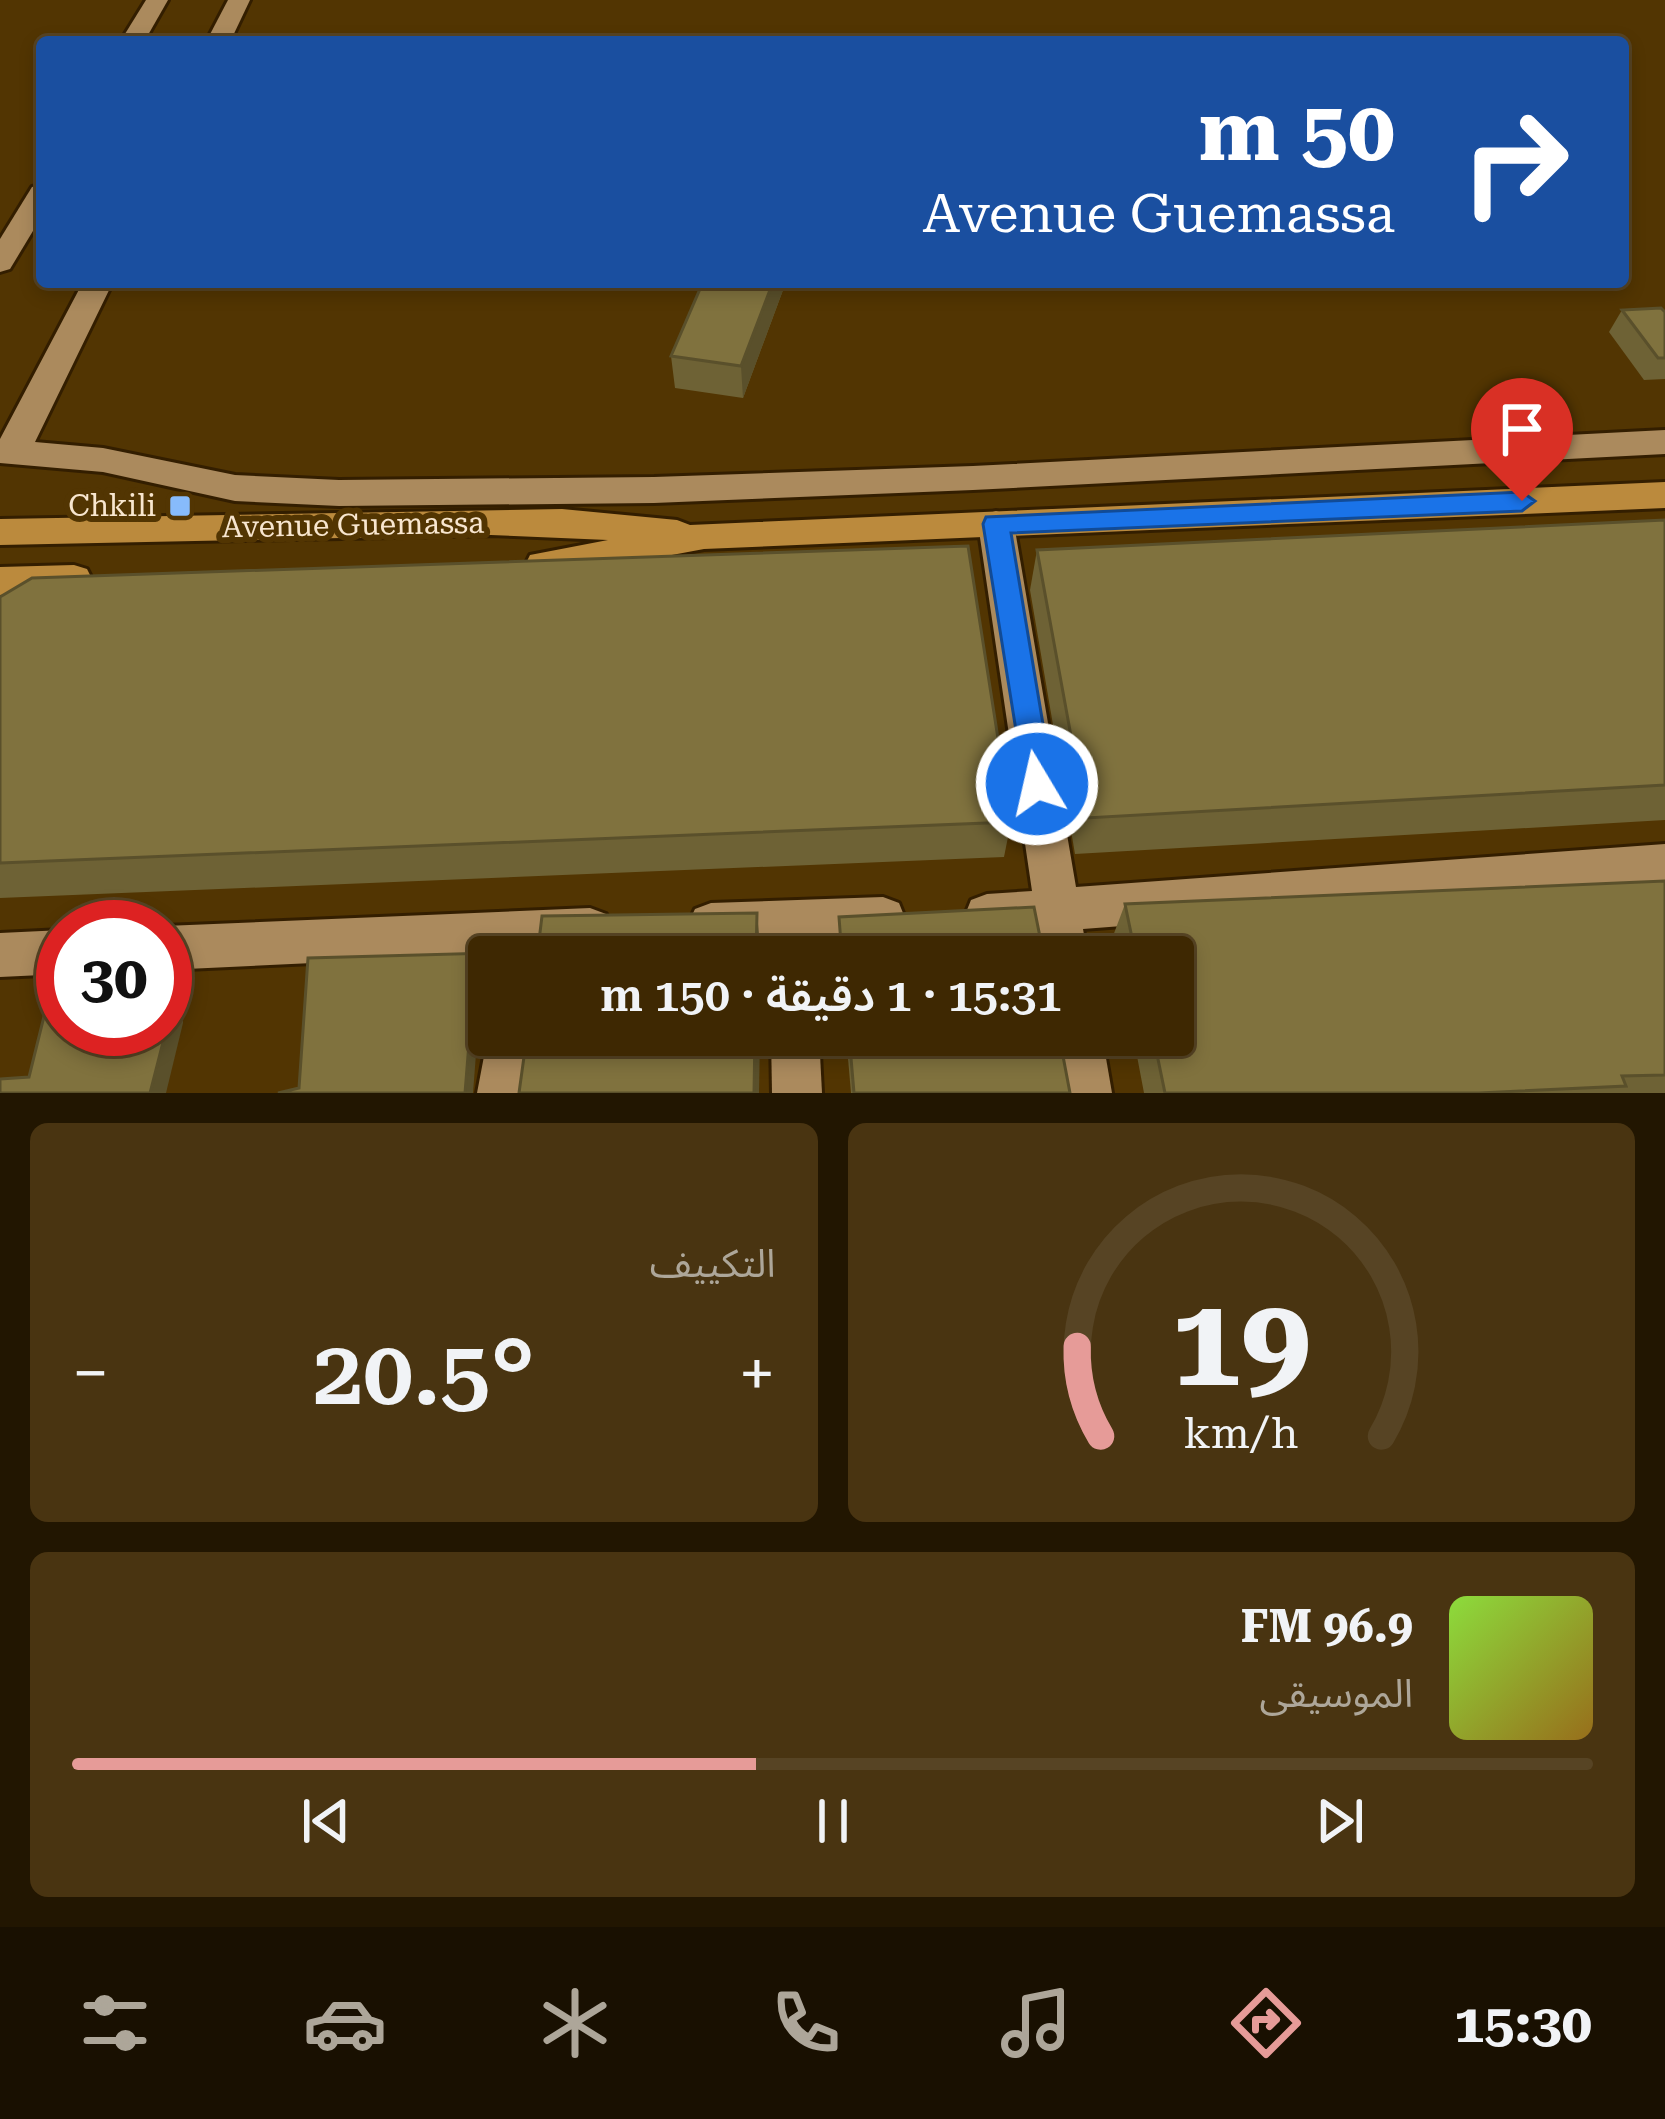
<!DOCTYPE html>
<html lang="ar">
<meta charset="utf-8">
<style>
:root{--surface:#3e2802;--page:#493411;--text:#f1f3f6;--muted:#ada699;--line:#574424;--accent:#e69b98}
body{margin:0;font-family:"Roboto Serif","Noto Sans Arabic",serif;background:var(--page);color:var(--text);direction:rtl;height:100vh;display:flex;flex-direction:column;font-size:45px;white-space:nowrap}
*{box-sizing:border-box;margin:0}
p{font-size:39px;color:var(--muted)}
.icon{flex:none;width:66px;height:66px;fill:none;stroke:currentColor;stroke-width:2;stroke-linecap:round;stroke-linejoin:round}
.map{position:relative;height:1093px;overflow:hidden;direction:ltr}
.details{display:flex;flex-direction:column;gap:30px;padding:30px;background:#221601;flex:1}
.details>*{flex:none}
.banner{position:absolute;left:36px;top:36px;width:1593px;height:252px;border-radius:12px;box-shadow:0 6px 18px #0003,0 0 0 3px var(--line);direction:rtl;background:#1a4fa0;color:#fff;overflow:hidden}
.speed{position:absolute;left:36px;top:900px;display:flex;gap:24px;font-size:60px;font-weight:700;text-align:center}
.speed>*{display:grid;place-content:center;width:156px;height:156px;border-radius:50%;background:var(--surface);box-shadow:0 6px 18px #0003,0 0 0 3px var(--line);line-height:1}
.speed .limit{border:18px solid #d22;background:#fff;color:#111}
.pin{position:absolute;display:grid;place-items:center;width:102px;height:102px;color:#fff;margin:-123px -51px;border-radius:50% 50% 50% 0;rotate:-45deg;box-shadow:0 0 12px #0007}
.pin .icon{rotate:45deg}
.me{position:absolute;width:132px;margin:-66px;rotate:351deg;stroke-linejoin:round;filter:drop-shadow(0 0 9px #0008)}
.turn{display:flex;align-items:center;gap:42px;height:252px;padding:0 36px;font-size:54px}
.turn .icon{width:156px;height:156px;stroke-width:2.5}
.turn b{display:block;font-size:84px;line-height:102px}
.big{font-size:90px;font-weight:600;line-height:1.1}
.details .widget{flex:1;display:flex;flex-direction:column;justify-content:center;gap:18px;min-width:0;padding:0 42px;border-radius:18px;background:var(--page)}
.details .dial{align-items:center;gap:0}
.dial svg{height:312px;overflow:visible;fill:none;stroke:var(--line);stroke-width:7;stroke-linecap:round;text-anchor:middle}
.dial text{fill:var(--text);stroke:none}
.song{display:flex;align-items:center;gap:36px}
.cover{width:144px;height:144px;border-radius:18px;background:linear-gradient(135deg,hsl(90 70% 55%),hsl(40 70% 35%))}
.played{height:12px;border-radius:6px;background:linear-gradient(90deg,var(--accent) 45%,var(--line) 45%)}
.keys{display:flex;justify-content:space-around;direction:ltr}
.heat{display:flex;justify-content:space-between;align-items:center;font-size:66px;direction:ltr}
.details .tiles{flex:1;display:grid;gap:30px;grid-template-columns:1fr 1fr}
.widget:last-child{grid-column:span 2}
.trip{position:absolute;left:468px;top:936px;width:726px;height:120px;border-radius:12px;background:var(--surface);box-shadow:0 6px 18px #0003,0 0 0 3px var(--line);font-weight:600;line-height:120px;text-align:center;direction:rtl}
.tab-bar{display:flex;height:192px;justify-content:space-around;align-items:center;background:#191001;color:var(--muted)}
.tab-bar .icon{width:84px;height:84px}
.tab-bar .current{color:var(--accent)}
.tab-bar b{font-size:54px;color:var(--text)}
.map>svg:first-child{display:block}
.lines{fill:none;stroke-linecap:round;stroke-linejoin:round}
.minor-casing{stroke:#331e00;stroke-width:6}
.major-casing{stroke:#331e00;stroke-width:6}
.minor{fill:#ab8a5d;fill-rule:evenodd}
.major{fill:#bb8a3d;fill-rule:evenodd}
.wall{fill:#6e6235}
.shaded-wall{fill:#5a502b}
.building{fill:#80723e;stroke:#5a502b;stroke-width:3}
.route{fill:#1a73e8;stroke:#114b97;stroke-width:3}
.poi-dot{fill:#87bbfb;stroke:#523502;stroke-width:4.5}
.labels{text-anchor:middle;stroke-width:12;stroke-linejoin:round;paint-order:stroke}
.poi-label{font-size:30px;fill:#f8e6cf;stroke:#523502;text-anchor:end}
.street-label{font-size:30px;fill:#f8e6cf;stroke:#523502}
</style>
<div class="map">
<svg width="1665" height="1093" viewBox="0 0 1665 1093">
<rect width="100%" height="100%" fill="#523502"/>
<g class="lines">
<!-- minor casing -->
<g class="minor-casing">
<g id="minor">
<polygon points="146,0 168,0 144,42 120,42"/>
<polygon points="228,0 250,0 230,42 206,42"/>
<polygon points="42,185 42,216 10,269 0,272 0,239 32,187"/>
<polygon points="83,282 113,282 35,442 103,448 235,475 339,480 654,477 973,466 1665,430 1665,454 973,490 654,503 339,506 235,501 103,472 0,463 0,439"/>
<polygon points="996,511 1009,515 1014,524 1076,887 1665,844 1665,884 1083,929 1088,957 1042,957 1038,932 987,936 971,930 965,915 971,900 987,894 1032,891 978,524 983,515"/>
<polygon points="883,897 899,903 905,918 899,933 883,939 814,942 815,957 769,957 768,943 711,945 695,939 688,924 695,909 711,903"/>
<polygon points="590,908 606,914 613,929 606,944 590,950 165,970 165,926"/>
<polygon points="63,930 63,974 0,977 0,933"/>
<polygon points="489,1030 489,1035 535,1035 527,1093 477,1093"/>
<polygon points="771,1035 819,1035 822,1093 772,1093"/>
<polygon points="1054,1035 1102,1035 1112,1093 1062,1093"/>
</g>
</g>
<!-- major casing -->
<g class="major-casing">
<g id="major">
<polygon points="1665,482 1665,508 704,549 543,579 530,575 525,565 530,555 608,540 491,535 0,545 0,519 562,509 677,520 690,525"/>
<polygon points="74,565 87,569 92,579 87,589 0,595 0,567"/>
</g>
</g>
<!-- minor -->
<use href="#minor" class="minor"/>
<!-- major -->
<use href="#major" class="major"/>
</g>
<!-- wall -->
<g class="wall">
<polygon points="703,282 786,282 743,398 675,388 671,356"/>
<polygon points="1622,310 1665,312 1665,379 1644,380 1609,332"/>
<polygon points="1665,520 1665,820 1075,854 1030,590 1037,550"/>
<polygon points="0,597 1011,822 1004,857 0,898"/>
<polygon points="1665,881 1665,1093 1144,1093 1133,1035 1173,1035 1173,957 1117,957 1113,936 1125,904"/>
<polygon points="491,953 493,957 489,957 485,1029 480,1054 299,1088"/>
<polygon points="846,1035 1059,1035 1070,1093 851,1093"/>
</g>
<!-- shaded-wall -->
<g class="shaded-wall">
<polygon points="773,282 786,282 743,398 741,366"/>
<polygon points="757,913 761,956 761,957 756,957"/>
<polygon points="171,969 183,982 183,1023 166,1093 150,1093"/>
<polygon points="489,972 489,1027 485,1029 480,1054 473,1043"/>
<polygon points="755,1035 760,1035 759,1093 754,1093"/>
<polygon points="469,1043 476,1054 473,1093 465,1093"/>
</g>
<!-- building -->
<g class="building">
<polygon points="703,282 773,282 741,366 671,356"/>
<polygon points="1661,308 1665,312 1665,358 1658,358 1622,310"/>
<polygon points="1665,520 1665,785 1086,818 1037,550"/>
<polygon points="968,546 1011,822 0,863 0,597 32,578"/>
<polygon points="1665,881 1665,1075 1622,1076 1626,1086 1479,1093 1165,1093 1153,1035 1173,1035 1173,957 1136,957 1125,904"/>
<polygon points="1034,907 1044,957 842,957 839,917"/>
<polygon points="757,913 756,957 537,957 542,916"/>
<polygon points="491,953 485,1014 478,1017 473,1043 469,1043 465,1093 278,1093 299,1088 308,958"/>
<polygon points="171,969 171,1011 150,1093 0,1093 0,1079 29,1077 53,980 63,980 63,1029 165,1029 165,971"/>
<polygon points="527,1035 755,1035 754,1093 519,1093"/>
<polygon points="849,1035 1059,1035 1070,1093 854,1093"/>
</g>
<!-- route -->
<polygon class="route" points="1522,492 1535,501 1522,511 1011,533 1053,784 1049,793 1037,797 1026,793 983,524 986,517"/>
<!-- markers -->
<rect class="poi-dot" x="168" y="494" width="24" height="24" rx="6"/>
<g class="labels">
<!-- poi labels -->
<g class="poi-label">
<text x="156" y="516">Chkili</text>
</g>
<!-- street labels -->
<g class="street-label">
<text transform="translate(353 525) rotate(-1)" y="10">Avenue Guemassa</text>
</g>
</g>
</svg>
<div class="speed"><div class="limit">30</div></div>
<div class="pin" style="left:1522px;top:501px;background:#d93025"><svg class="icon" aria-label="arrive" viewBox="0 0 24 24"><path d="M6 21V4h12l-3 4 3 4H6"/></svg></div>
<svg class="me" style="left:1037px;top:784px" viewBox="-20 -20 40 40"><circle r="17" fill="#1a73e8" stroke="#fff" stroke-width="3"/><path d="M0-11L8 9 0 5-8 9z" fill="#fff"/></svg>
<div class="trip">15:31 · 1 دقيقة · 150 m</div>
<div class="banner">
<div class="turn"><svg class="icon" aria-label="right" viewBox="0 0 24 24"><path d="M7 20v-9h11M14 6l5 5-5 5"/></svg><div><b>50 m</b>Avenue Guemassa</div></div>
</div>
</div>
<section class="details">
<div class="tiles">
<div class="widget dial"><svg viewBox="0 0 100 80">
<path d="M14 69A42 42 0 1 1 86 69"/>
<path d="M14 69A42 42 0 0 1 8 46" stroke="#e69b98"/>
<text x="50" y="56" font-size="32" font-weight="700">19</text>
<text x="50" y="72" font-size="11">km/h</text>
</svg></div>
<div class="widget"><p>التكييف</p>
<div class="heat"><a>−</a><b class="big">20.5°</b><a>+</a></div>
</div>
<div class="widget">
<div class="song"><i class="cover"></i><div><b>96.9 FM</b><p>الموسيقى</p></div></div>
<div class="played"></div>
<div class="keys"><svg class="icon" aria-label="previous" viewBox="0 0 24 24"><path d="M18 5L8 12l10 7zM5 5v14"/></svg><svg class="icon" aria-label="pause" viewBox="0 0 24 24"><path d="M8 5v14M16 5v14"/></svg><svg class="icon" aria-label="next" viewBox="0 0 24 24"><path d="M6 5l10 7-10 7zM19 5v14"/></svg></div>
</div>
</div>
</section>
<nav class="tab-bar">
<b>15:30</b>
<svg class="icon current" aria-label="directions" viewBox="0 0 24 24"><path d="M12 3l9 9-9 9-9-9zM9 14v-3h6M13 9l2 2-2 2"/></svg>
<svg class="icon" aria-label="music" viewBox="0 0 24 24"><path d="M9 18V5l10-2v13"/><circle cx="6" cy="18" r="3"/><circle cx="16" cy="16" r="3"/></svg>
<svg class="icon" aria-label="phone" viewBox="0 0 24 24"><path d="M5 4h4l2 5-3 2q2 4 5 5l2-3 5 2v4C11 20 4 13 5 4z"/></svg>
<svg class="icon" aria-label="climate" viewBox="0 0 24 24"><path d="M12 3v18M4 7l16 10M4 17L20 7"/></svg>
<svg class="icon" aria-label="car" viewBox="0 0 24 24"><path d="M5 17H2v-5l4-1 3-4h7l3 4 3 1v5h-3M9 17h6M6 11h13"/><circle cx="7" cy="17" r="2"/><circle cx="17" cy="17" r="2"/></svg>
<svg class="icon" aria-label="filters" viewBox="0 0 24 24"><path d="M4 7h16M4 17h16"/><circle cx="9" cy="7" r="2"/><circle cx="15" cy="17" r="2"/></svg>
</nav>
